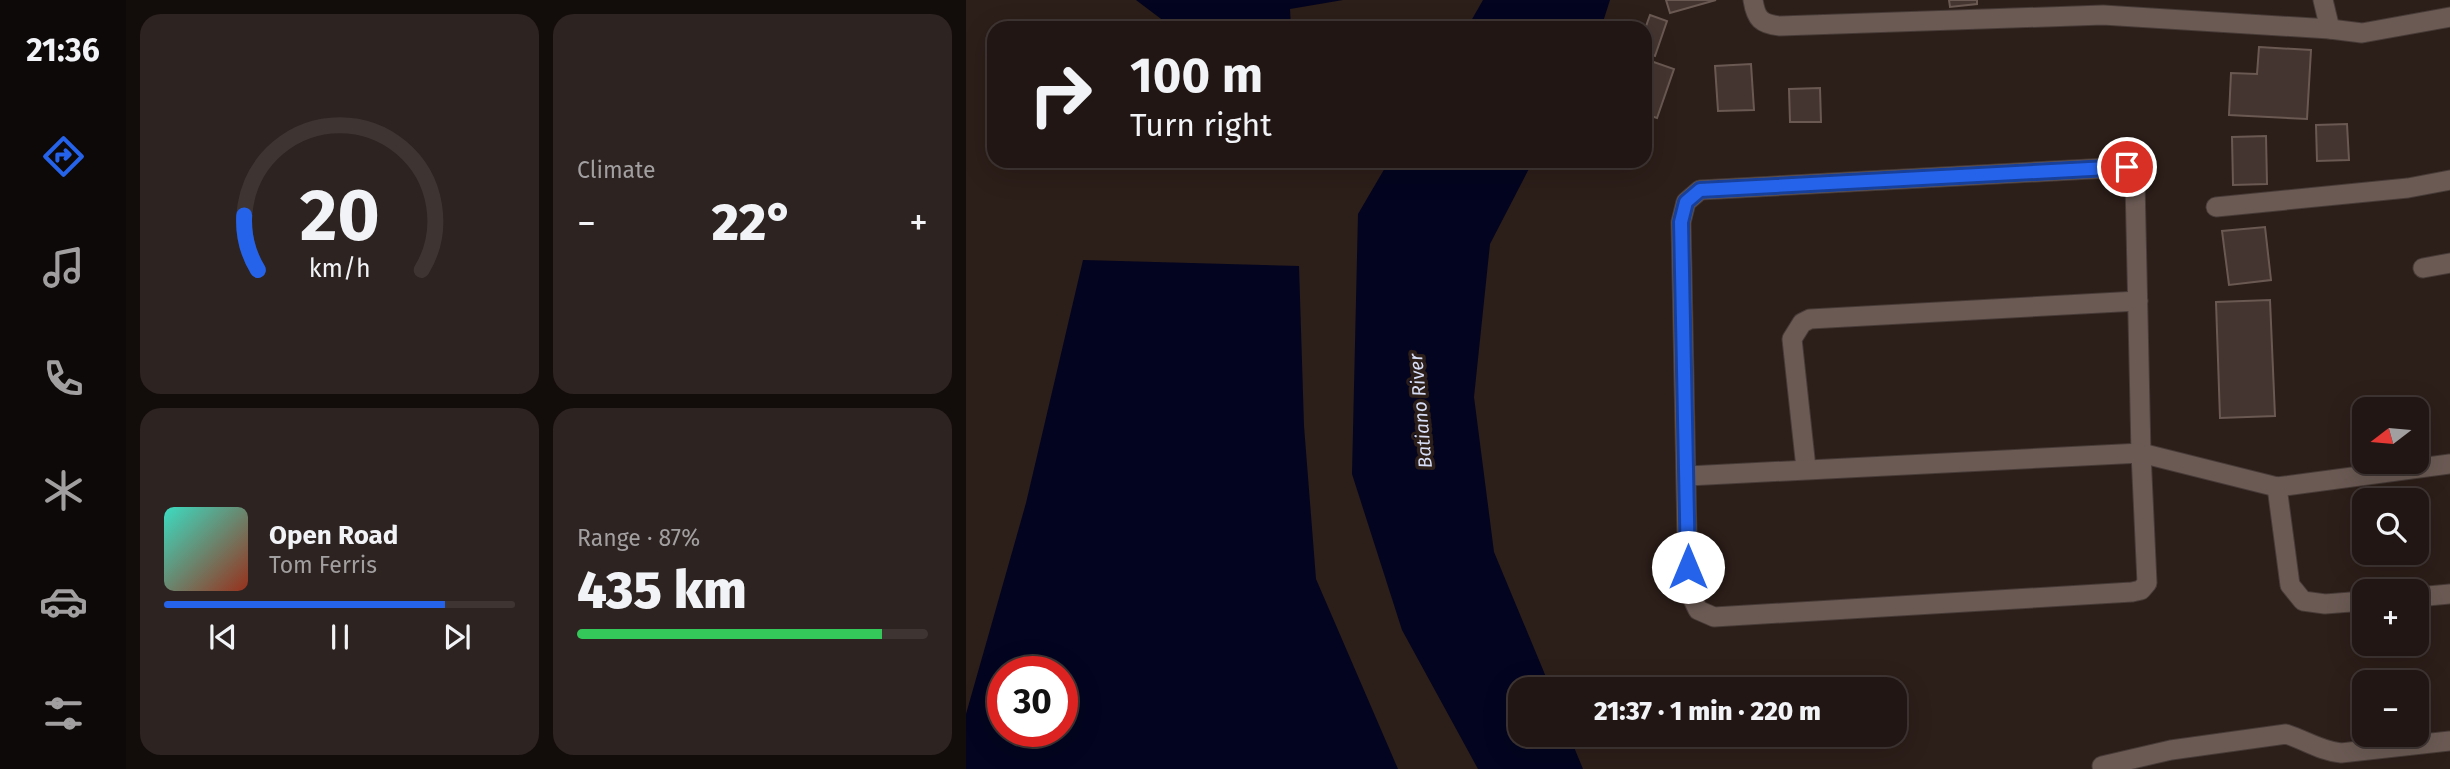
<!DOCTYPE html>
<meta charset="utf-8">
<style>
:root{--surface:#211613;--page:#2d2321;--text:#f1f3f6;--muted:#a29fa0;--line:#3e3533;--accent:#2563eb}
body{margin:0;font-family:"Fira Sans",sans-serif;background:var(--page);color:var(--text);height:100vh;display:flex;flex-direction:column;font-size:26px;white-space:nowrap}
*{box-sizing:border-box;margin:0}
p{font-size:23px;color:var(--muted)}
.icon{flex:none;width:38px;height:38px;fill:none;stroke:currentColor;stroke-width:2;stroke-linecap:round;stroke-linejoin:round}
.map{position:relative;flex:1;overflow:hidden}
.drawer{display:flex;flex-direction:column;gap:14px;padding:14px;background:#120c0a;width:840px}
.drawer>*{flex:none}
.banner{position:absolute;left:21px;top:21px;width:665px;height:147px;border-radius:21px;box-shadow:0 7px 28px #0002,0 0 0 2px var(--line);background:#211613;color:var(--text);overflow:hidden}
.needle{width:46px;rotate:254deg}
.controls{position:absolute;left:1386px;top:397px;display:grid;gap:14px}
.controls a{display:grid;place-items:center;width:77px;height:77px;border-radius:14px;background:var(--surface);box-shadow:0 7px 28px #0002,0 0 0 2px var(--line);font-size:35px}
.speed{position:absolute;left:21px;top:656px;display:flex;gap:14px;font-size:35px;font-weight:700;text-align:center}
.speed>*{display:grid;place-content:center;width:91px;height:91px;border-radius:50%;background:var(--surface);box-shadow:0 7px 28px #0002,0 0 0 2px var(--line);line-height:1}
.speed .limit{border:10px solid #d22;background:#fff;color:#111}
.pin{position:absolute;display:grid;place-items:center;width:60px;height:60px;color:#fff;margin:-30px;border:4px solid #fff;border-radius:50%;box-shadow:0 2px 7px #0007}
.me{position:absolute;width:77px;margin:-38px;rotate:0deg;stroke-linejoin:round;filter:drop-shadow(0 0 5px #0008)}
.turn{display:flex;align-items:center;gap:24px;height:147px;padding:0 28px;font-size:32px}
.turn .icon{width:91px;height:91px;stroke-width:2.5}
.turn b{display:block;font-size:49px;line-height:60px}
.big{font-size:52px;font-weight:800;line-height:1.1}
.drawer .card{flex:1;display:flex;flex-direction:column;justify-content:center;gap:10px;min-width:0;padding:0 24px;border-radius:21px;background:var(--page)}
.drawer .dial{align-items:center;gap:0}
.dial svg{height:182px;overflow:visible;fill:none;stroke:var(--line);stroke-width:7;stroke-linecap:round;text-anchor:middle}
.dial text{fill:var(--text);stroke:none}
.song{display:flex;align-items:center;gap:21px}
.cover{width:84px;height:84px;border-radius:10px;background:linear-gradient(135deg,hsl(170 70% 55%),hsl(10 70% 35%))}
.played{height:7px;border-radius:4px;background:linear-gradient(90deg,var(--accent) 80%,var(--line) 80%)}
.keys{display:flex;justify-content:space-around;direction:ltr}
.heat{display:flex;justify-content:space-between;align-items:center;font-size:38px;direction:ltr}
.charge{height:10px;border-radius:5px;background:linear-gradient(90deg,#34c759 87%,var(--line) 0)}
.drawer .tiles{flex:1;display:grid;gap:14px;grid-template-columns:repeat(2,1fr)}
.trip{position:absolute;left:542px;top:677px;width:399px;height:70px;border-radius:21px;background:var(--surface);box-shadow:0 7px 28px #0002,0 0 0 2px var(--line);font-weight:800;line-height:70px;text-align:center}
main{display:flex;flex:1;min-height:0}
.tab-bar{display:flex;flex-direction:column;width:126px;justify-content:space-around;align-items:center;background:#0d0908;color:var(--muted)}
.tab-bar .icon{width:49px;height:49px}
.tab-bar .current{color:var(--accent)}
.tab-bar b{font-size:32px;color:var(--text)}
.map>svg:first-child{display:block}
.water{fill:#03041f;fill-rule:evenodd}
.building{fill:#453530;stroke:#6a5953;stroke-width:2}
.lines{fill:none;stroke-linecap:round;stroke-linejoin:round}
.minor-casing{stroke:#473b37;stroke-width:21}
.minor{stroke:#6b5a54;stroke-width:19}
.route-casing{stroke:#184099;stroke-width:18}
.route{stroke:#2563eb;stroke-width:12}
.labels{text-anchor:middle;stroke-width:7;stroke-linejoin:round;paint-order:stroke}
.water-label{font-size:19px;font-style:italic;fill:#d7def7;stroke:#2c1e19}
</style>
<main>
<nav class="tab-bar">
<b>21:36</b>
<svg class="icon current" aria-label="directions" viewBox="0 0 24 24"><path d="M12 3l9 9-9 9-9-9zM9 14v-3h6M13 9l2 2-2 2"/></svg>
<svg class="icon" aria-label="music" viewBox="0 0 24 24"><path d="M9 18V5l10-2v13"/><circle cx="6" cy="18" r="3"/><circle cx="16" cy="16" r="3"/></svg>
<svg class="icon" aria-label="phone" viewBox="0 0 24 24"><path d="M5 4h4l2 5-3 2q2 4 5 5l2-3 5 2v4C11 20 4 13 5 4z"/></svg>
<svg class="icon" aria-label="climate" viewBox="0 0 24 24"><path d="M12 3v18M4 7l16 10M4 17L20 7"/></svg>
<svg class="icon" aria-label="car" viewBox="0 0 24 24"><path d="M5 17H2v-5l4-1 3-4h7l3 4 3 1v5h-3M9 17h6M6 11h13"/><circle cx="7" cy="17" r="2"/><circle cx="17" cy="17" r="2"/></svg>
<svg class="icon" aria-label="filters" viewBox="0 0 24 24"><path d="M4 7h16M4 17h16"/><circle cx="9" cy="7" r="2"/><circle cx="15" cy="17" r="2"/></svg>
</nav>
<section class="drawer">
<div class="tiles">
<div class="card dial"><svg viewBox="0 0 100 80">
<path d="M14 69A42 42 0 1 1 86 69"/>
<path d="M14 69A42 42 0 0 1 8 45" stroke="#2563eb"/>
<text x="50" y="56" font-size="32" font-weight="700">20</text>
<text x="50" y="72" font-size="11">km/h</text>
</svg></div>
<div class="card"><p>Climate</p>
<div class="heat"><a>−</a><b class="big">22°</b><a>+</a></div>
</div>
<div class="card">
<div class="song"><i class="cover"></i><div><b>Open Road</b><p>Tom Ferris</p></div></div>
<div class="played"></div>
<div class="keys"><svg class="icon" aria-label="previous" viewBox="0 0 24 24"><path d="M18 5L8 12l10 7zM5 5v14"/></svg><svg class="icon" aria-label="pause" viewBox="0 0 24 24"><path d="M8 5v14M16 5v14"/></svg><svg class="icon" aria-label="next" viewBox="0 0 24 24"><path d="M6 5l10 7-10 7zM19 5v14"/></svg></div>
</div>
<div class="card"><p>Range · 87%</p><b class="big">435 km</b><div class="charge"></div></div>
</div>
</section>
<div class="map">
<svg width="1484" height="769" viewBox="0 0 1484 769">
<rect width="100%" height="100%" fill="#2c1e19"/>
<!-- water -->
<g class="water">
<polygon points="170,0 377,0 324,9 325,28 207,28"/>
<polygon points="517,0 644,0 635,28 501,28"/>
<polygon points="423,161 567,161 524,244 508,397 528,552 585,689 555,690 555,735 603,735 617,769 512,769 436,630 386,474 392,214"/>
<path d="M 117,260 L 333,266 L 338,426 L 350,579 L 432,769 L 0,769 L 0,714 L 60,503 ZM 37,672 L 96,672 L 96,732 L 37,732 Z"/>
</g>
<!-- building -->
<g class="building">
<polygon points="700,0 750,0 704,13"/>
<polygon points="983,0 1011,0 1011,4 984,7"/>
<polygon points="684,15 701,21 689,56 679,52 679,29"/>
<polygon points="1293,47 1345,50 1341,119 1263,115 1265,73 1291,74"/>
<polygon points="679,59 708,69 691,118 679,114"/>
<polygon points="785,64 788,110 752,111 749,66"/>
<polygon points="854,88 855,122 824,122 823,89"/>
<polygon points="1381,124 1383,160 1351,161 1350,125"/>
<polygon points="1300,136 1301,184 1267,185 1266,137"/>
<polygon points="1299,227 1305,280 1263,285 1256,231"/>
<polygon points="1304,300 1309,416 1254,418 1250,302"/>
</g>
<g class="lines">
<!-- minor casing -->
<g class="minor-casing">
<g id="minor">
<path d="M 787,0 C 790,19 795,24 814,26 L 1137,15 L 1364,29 L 1396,33 L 1484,17"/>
<polyline points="1357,0 1364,29"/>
<polygon points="1161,167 1167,174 1169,182 1175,453 1181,583 1175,590 1166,592 748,617 732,610 722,589 715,222 720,202 734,190"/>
<polyline points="1250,207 1442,188 1484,180"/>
<polyline points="1457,268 1484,263"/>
<polyline points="840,468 826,339 836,323 844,319 1172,301"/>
<polyline points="722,476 1175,453 1311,487 1484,464"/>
<polyline points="1311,487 1324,585 1337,601 1359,604 1398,601"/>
<polyline points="1451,597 1484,594"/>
<path d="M 1136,766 L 1205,750 L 1320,734 C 1339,740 1354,751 1375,753 L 1484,741"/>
</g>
</g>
<!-- minor -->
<use href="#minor" class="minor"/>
</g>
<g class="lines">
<!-- route casing -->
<g class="route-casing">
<polyline id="route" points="722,567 715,222 720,202 734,190 1161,167"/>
</g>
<!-- route -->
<use href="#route" class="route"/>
</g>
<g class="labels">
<!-- water labels -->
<g class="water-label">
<text transform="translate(454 411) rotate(-95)" y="7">Batiano River</text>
</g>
</g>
</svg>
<div class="controls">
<a><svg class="needle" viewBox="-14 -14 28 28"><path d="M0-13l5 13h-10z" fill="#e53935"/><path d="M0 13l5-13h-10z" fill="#a29fa0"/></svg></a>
<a><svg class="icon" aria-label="search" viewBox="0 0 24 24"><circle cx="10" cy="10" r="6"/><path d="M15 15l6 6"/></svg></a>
<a>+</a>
<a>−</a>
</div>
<div class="speed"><div class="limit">30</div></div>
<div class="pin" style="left:1161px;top:167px;background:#d93025"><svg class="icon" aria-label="arrive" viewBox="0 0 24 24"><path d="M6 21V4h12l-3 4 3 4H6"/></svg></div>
<svg class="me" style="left:722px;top:567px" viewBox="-20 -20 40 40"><circle r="19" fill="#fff"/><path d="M0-13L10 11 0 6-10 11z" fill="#2563eb"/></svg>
<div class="trip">21:37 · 1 min · 220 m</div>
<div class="banner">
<div class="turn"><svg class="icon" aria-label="right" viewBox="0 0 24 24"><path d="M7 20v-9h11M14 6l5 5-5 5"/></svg><div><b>100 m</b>Turn right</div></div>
</div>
</div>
</main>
